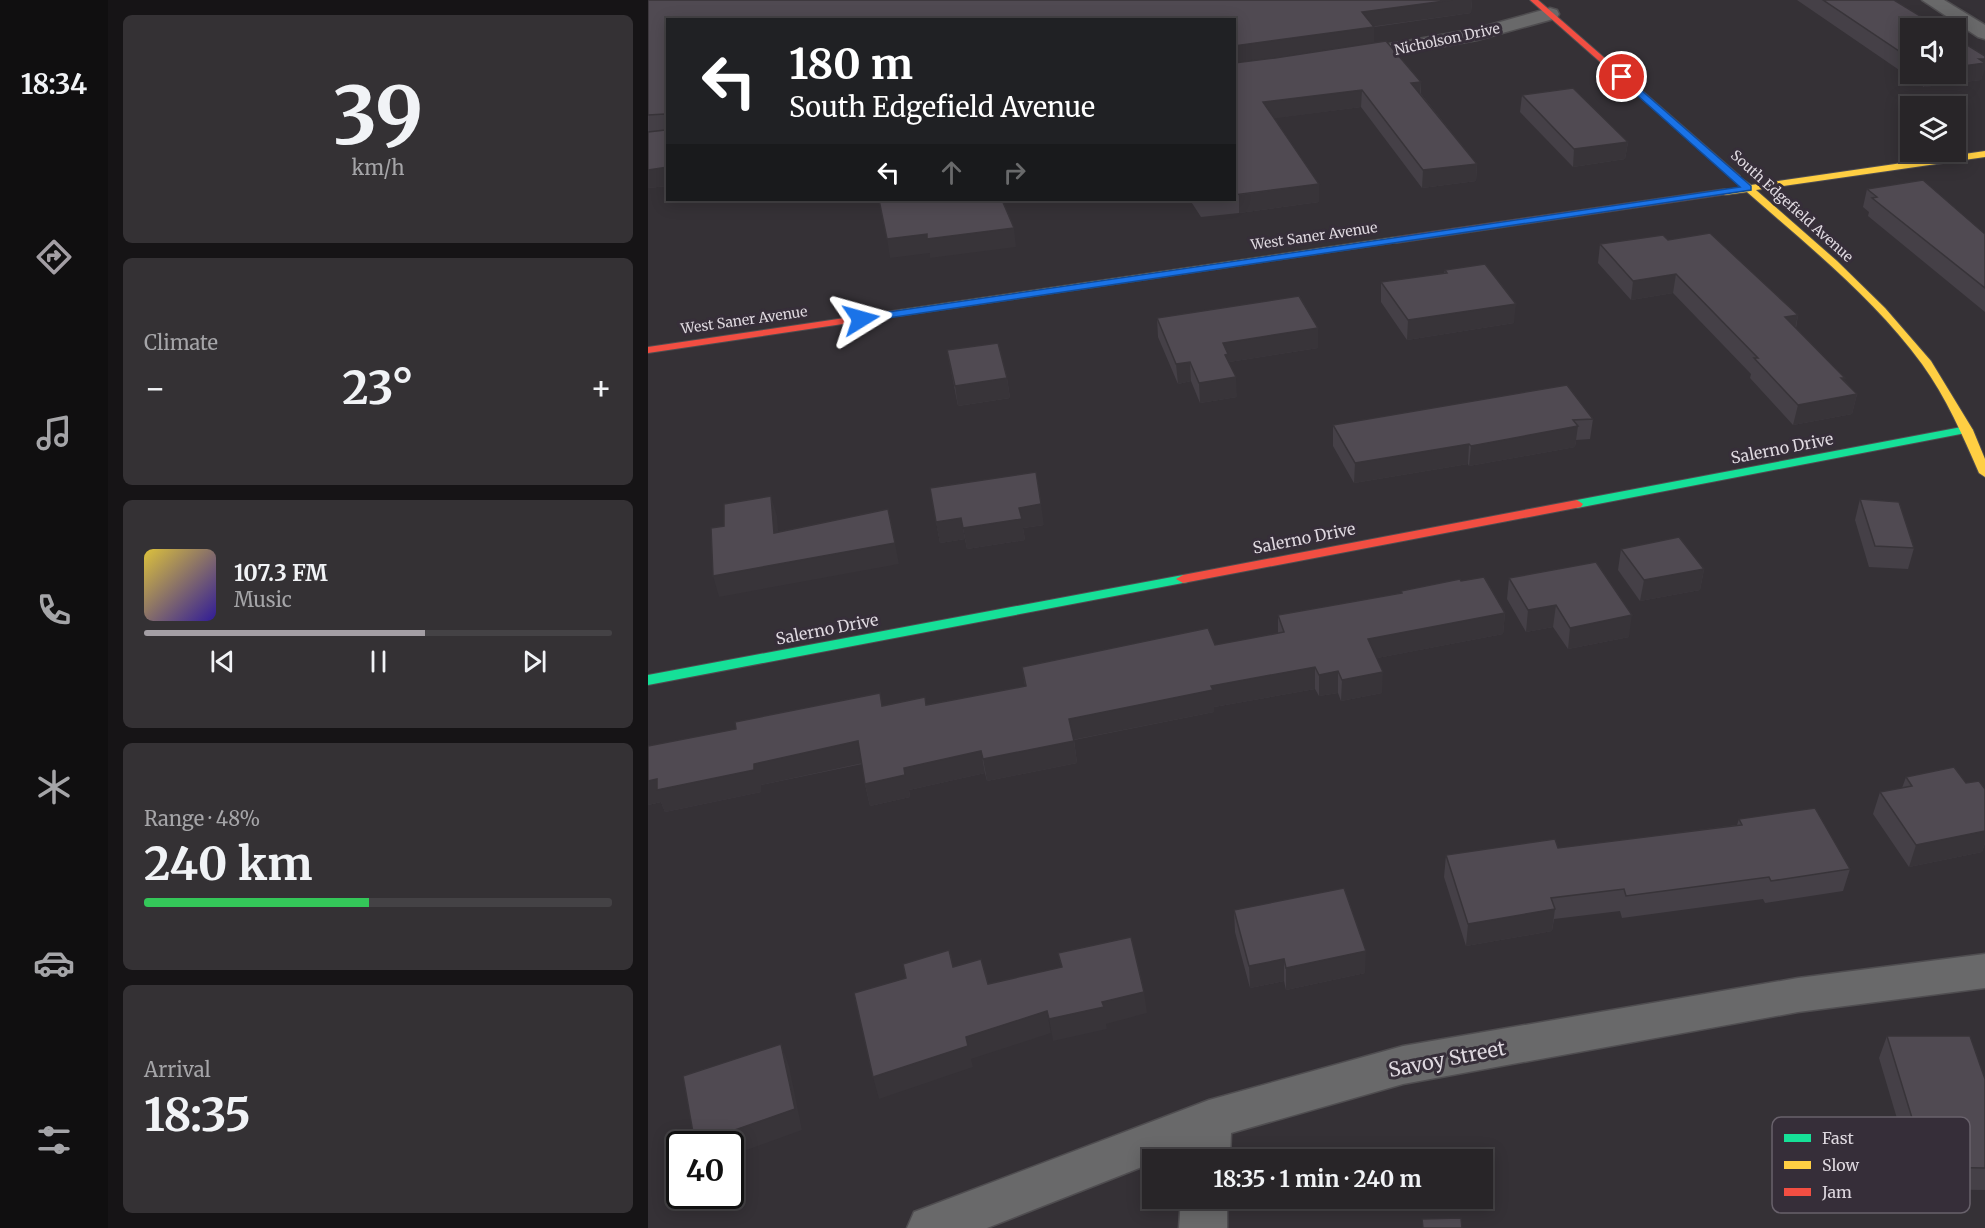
<!DOCTYPE html>
<meta charset="utf-8">
<style>
:root{--surface:#282528;--page:#343134;--text:#f1f3f6;--muted:#a5a5a8;--line:#444245;--accent:#a39ea4}
body{margin:0;font-family:Merriweather,serif;background:var(--page);color:var(--text);height:100vh;display:flex;flex-direction:column;font-size:22px;white-space:nowrap}
*{box-sizing:border-box;margin:0}
p{font-size:20px;color:var(--muted)}
.icon{flex:none;width:33px;height:33px;fill:none;stroke:currentColor;stroke-width:2;stroke-linecap:round;stroke-linejoin:round}
.map{position:relative;flex:1;overflow:hidden}
.side{display:flex;flex-direction:column;gap:15px;padding:15px;background:#161416;width:540px}
.side>*{flex:none}
.hud{position:absolute;left:18px;top:18px;width:570px;height:183px;border-radius:0px;box-shadow:0 3px 15px #0003,0 0 0 2px var(--line);background:#202124;color:#fff;overflow:hidden}
.fabs{position:absolute;left:1252px;top:18px;display:grid;gap:12px}
.fabs a{display:grid;place-items:center;width:66px;height:66px;border-radius:0px;background:var(--surface);box-shadow:0 3px 15px #0003,0 0 0 2px var(--line);font-size:30px}
.speed{position:absolute;left:18px;top:1131px;display:flex;gap:12px;font-size:30px;font-weight:700;text-align:center}
.speed>*{display:grid;place-content:center;width:78px;height:78px;border-radius:50%;background:var(--surface);box-shadow:0 3px 15px #0003,0 0 0 2px var(--line);line-height:1}
.speed .limit{border:3px solid #111;border-radius:9px;background:#fff;color:#111}
.pin{position:absolute;display:grid;place-items:center;width:51px;height:51px;color:#fff;margin:-26px;border:3px solid #fff;border-radius:50%;box-shadow:0 2px 6px #0007}
.me{position:absolute;width:66px;margin:-33px;rotate:82deg;stroke-linejoin:round;filter:drop-shadow(0 0 4px #0008)}
.turn{display:flex;align-items:center;gap:21px;height:126px;padding:0 24px;font-size:27px}
.turn .icon{width:78px;height:78px;stroke-width:2.5}
.turn b{display:block;font-size:42px;line-height:51px}
.lanes{display:flex;align-items:center;height:57px;padding:0 24px;background:#0003;justify-content:center;gap:30px;direction:ltr}
.lanes .off{opacity:.35}
.big{font-size:45px;font-weight:700;line-height:1.1}
.side .tile{flex:1;display:flex;flex-direction:column;justify-content:center;gap:9px;min-width:0;padding:0 21px;border-radius:9px;background:var(--page)}
.side .dial{align-items:center;gap:0}
.dial b{font-size:78px;line-height:1}
.song{display:flex;align-items:center;gap:18px}
.cover{width:72px;height:72px;border-radius:9px;background:linear-gradient(135deg,hsl(50 70% 55%),hsl(250 70% 35%))}
.played{height:6px;border-radius:3px;background:linear-gradient(90deg,var(--accent) 60%,var(--line) 60%)}
.keys{display:flex;justify-content:space-around;direction:ltr}
.heat{display:flex;justify-content:space-between;align-items:center;font-size:33px;direction:ltr}
.charge{height:9px;border-radius:4px;background:linear-gradient(90deg,#34c759 48%,var(--line) 0)}
.trip{position:absolute;left:494px;top:1149px;width:351px;height:60px;border-radius:0px;background:var(--surface);box-shadow:0 3px 15px #0003,0 0 0 2px var(--line);font-weight:700;line-height:60px;text-align:center}
main{display:flex;flex:1;min-height:0}
.dock{display:flex;flex-direction:column;width:108px;justify-content:space-around;align-items:center;background:#100f10;color:var(--muted)}
.dock .icon{width:42px;height:42px}
.dock .on{color:var(--accent)}
.dock b{font-size:27px;color:var(--text)}
.map>svg:first-child{display:block}
.lines{fill:none;stroke-linecap:round;stroke-linejoin:round}
.street-casing{stroke:#4f4d50;stroke-width:3}
.fast-casing{stroke:#4f4d50;stroke-width:2}
.slow-casing{stroke:#4f4d50;stroke-width:2}
.jam-casing{stroke:#4f4d50;stroke-width:2}
.street{fill:#69696a;fill-rule:evenodd}
.fast{fill:#16e098;fill-rule:evenodd}
.slow{fill:#ffcf43;fill-rule:evenodd}
.jam{fill:#f24e42;fill-rule:evenodd}
.wall{fill:#454047}
.shaded-wall{fill:#383439}
.building{fill:#504a52;stroke:#383439;stroke-width:1.5}
.route{fill:#1a73e8;stroke:#114b97;stroke-width:1.5}
.labels{text-anchor:middle;stroke-width:6;stroke-linejoin:round;paint-order:stroke}
.far-street-label{font-size:14px;fill:#ded8df;stroke:#362e39}
.street-label{font-size:16px;fill:#ded8df;stroke:#362e39}
.near-street-label{font-size:20px;fill:#ded8df;stroke:#362e39}
.key{fill:#362e39;stroke:#68616b;stroke-width:1.5}
.key-label{font-size:16px;fill:#ded8df}
</style>
<main>
<nav class="dock">
<b>18:34</b>
<svg class="icon on" aria-label="directions" viewBox="0 0 24 24"><path d="M12 3l9 9-9 9-9-9zM9 14v-3h6M13 9l2 2-2 2"/></svg>
<svg class="icon" aria-label="music" viewBox="0 0 24 24"><path d="M9 18V5l10-2v13"/><circle cx="6" cy="18" r="3"/><circle cx="16" cy="16" r="3"/></svg>
<svg class="icon" aria-label="phone" viewBox="0 0 24 24"><path d="M5 4h4l2 5-3 2q2 4 5 5l2-3 5 2v4C11 20 4 13 5 4z"/></svg>
<svg class="icon" aria-label="climate" viewBox="0 0 24 24"><path d="M12 3v18M4 7l16 10M4 17L20 7"/></svg>
<svg class="icon" aria-label="car" viewBox="0 0 24 24"><path d="M5 17H2v-5l4-1 3-4h7l3 4 3 1v5h-3M9 17h6M6 11h13"/><circle cx="7" cy="17" r="2"/><circle cx="17" cy="17" r="2"/></svg>
<svg class="icon" aria-label="filters" viewBox="0 0 24 24"><path d="M4 7h16M4 17h16"/><circle cx="9" cy="7" r="2"/><circle cx="15" cy="17" r="2"/></svg>
</nav>
<section class="side">
<div class="tile dial"><b>39</b><p>km/h</p></div>
<div class="tile"><p>Climate</p>
<div class="heat"><a>−</a><b class="big">23°</b><a>+</a></div>
</div>
<div class="tile">
<div class="song"><i class="cover"></i><div><b>107.3 FM</b><p>Music</p></div></div>
<div class="played"></div>
<div class="keys"><svg class="icon" aria-label="previous" viewBox="0 0 24 24"><path d="M18 5L8 12l10 7zM5 5v14"/></svg><svg class="icon" aria-label="pause" viewBox="0 0 24 24"><path d="M8 5v14M16 5v14"/></svg><svg class="icon" aria-label="next" viewBox="0 0 24 24"><path d="M6 5l10 7-10 7zM19 5v14"/></svg></div>
</div>
<div class="tile"><p>Range · 48%</p><b class="big">240 km</b><div class="charge"></div></div>
<div class="tile"><p>Arrival</p><b class="big">18:35</b></div>
</section>
<div class="map">
<svg width="1337" height="1228" viewBox="0 0 1337 1228">
<rect width="100%" height="100%" fill="#353136"/>
<g class="lines">
<!-- street casing -->
<g class="street-casing">
<g id="street">
<polygon points="1274,0 1296,0 1337,25 1337,39 1330,37"/>
<polygon points="902,8 909,10 911,14 909,18 829,40 702,63 695,61 692,57 695,53 702,51 827,29"/>
<polygon points="1337,954 1337,988 1150,1012 755,1084 583,1133 582,1160 536,1160 537,1150 512,1160 504,1160 504,1163 339,1228 259,1228 266,1212 561,1100 755,1046 1150,978"/>
<polygon points="533,1198 579,1198 579,1228 531,1228"/>
</g>
</g>
<!-- fast casing -->
<g class="fast-casing">
<g id="fast">
<polygon points="1319,426 1325,430 1323,432 929,508 923,504 929,500"/>
<polygon points="535,575 540,576 542,579 540,582 0,685 0,675"/>
</g>
</g>
<!-- slow casing -->
<g class="slow-casing">
<g id="slow">
<path d="M 1337,151 L 1337,157 L 1108,190 L 1189,261 L 1237,308 L 1283,361 L 1325,430 L 1337,459 L 1337,477 L 1331,473 C 1315,436 1298,397 1274,364 C 1226,298 1159,245 1099,192 L 1077,195 L 1072,192 L 1093,187 L 1084,178 L 1089,175 L 1103,185 Z"/>
<polygon points="748,237 751,238 751,242 251,316 246,313 251,310"/>
</g>
</g>
<!-- jam casing -->
<g class="jam-casing">
<g id="jam">
<polygon points="882,0 890,0 1092,176 1092,180 1086,180"/>
<polygon points="1077,189 1082,192 1080,194 748,243 743,240 748,237"/>
<polygon points="251,310 255,311 255,315 0,353 0,347"/>
<polygon points="929,500 935,504 933,507 535,583 528,579 535,575"/>
</g>
</g>
<!-- street -->
<use href="#street" class="street"/>
<!-- fast -->
<use href="#fast" class="fast"/>
<!-- slow -->
<use href="#slow" class="slow"/>
<!-- jam -->
<use href="#jam" class="jam"/>
</g>
<!-- wall -->
<g class="wall">
<polygon points="0,0 824,0 823,13 726,27 726,43 591,62 773,82 773,94 829,164 828,181 774,188 713,107 626,118 671,184 671,202 591,213 553,217 542,200 586,200 586,20 20,20 20,186 0,188"/>
<polygon points="1149,0 1246,0 1263,28 1263,74 1308,74 1336,75 1334,75 1333,80 1276,87"/>
<polygon points="874,95 980,142 977,159 925,167 872,112"/>
<polygon points="1219,189 1337,234 1337,312 1220,216 1221,212 1215,207"/>
<polygon points="1020,240 1150,315 1148,328 1209,394 1204,414 1145,425 1102,378 1103,374 1025,293 983,300 950,263 952,244"/>
<polygon points="797,270 866,323 759,340 733,302 733,282 796,273"/>
<polygon points="509,318 670,328 670,348 581,362 589,397 552,403 543,381 530,384 510,337"/>
<polygon points="299,350 359,378 362,398 310,406"/>
<polygon points="945,419 942,439 928,440 927,447 821,466 820,464 706,483 685,446 685,425"/>
<polygon points="282,488 396,525 375,528 377,540 319,549 317,539 292,543"/>
<polygon points="1212,499 1266,548 1260,569 1221,567 1207,520"/>
<polygon points="973,549 1056,569 1052,590 992,601 970,570"/>
<polygon points="861,578 981,637 920,649 905,627 878,632 859,599"/>
<polygon points="813,581 857,613 855,634 729,658 734,693 693,701 690,693 671,696 667,689 566,707 566,712 426,740 429,763 339,781 337,773 261,790 262,797 222,806 217,784 214,764 113,785 113,792 17,812 13,802 0,805 0,746 235,706 278,705 377,686 374,667 567,645 630,633 630,615 753,593 753,591"/>
<polygon points="1258,777 1337,843 1334,852 1261,867 1225,814 1232,792 1254,788"/>
<polygon points="1091,819 1202,869 1195,891 1117,903 1115,899 974,918 972,911 906,919 904,931 818,946 796,877 798,855 910,848 1089,825"/>
<polygon points="586,910 717,973 638,990 636,981 602,988 587,932"/>
<polygon points="1239,1036 1337,1079 1337,1190 1270,1189 1231,1058"/>
</g>
<!-- shaded-wall -->
<g class="shaded-wall">
<polygon points="804,0 824,0 823,13 714,28 714,12"/>
<polygon points="726,27 726,43 586,63 586,46"/>
<polygon points="1331,59 1337,59 1337,70 1333,80 1276,87 1279,74 1308,74 1308,67"/>
<polygon points="773,82 772,99 763,83"/>
<polygon points="714,90 713,107 615,120 615,102"/>
<polygon points="980,142 977,159 925,167 926,149"/>
<polygon points="829,164 828,181 774,188 775,170"/>
<polygon points="20,167 20,186 0,188 0,170"/>
<polygon points="671,184 671,202 591,213 591,195"/>
<polygon points="366,228 368,247 282,258 282,253 242,258 239,239 279,234"/>
<polygon points="1028,274 1025,293 983,300 985,281"/>
<polygon points="868,304 866,323 759,340 760,320"/>
<polygon points="1150,315 1146,334 1137,317"/>
<polygon points="670,328 670,348 581,362 581,374 575,343"/>
<polygon points="542,362 543,381 530,384 528,364"/>
<polygon points="588,377 589,397 552,403 551,383"/>
<polygon points="359,378 362,398 310,406 307,386"/>
<polygon points="1193,378 1197,378 1192,397 1209,394 1204,414 1145,425 1150,405"/>
<polygon points="930,426 927,447 821,466 823,446"/>
<polygon points="821,444 820,464 706,483 707,463"/>
<polygon points="123,496 129,516 132,554 126,533"/>
<polygon points="393,504 396,525 375,528 377,540 319,549 315,528 371,508"/>
<polygon points="313,518 317,539 292,543 288,522"/>
<polygon points="247,543 251,564 71,597 65,576"/>
<polygon points="1056,569 1052,590 992,601 996,580"/>
<polygon points="908,605 905,627 878,632 880,610"/>
<polygon points="857,613 855,634 719,660 720,639"/>
<polygon points="984,615 981,637 920,649 922,628"/>
<polygon points="667,667 667,689 566,707 566,712 424,740 421,719 563,686"/>
<polygon points="690,671 690,693 671,696 671,675"/>
<polygon points="735,672 734,693 693,701 694,680"/>
<polygon points="210,741 215,763 113,785 113,792 17,812 13,802 0,805 0,781 9,779 106,764"/>
<polygon points="426,741 429,763 339,781 335,759"/>
<polygon points="333,751 337,773 261,790 262,797 222,806 217,784 256,768"/>
<polygon points="1337,823 1337,843 1334,852 1261,867 1268,845"/>
<polygon points="907,909 904,931 818,946 820,924"/>
<polygon points="718,951 717,973 638,990 638,968"/>
<polygon points="636,959 636,981 602,988 601,966"/>
<polygon points="496,992 499,1013 458,1024 459,1029 405,1041 401,1019 454,1002"/>
<polygon points="399,1011 403,1033 323,1059 325,1067 231,1099 225,1077 318,1037"/>
<polygon points="133,1044 141,1066 154,1130 82,1156 82,1144 47,1144"/>
</g>
<!-- building -->
<g class="building">
<polygon points="0,0 804,0 714,12 726,27 586,46 586,20 20,20 20,167 0,170 0,132 17,130 17,114 0,115"/>
<polygon points="1175,0 1246,0 1292,28 1263,28 1263,59"/>
<polygon points="1308,38 1337,56 1337,59 1331,59 1337,63 1308,67"/>
<polygon points="738,41 773,82 763,83 829,164 775,170 714,90 615,102 671,184 586,195 586,63 627,58"/>
<polygon points="925,88 980,142 926,149 874,95"/>
<polygon points="1275,180 1337,234 1337,288 1224,198 1229,197 1219,189"/>
<polygon points="231,200 354,200 366,228 279,239 279,234 239,239"/>
<polygon points="1062,233 1150,315 1137,317 1197,378 1193,378 1209,394 1150,405 1106,358 1110,358 1028,274 985,281 952,244 1015,235 1020,240"/>
<polygon points="837,264 868,304 760,320 733,282 799,273 797,270"/>
<polygon points="651,296 670,328 575,343 580,354 577,355 588,377 551,383 542,362 528,364 509,318"/>
<polygon points="350,343 359,378 307,386 299,350"/>
<polygon points="919,385 945,419 925,420 930,426 823,446 821,444 707,463 685,425"/>
<polygon points="388,472 393,504 371,508 374,519 315,528 313,518 288,522 282,488"/>
<polygon points="123,496 126,533 240,509 247,543 65,576 63,528 76,526 76,504"/>
<polygon points="1212,499 1251,502 1266,548 1227,546"/>
<polygon points="1031,537 1056,569 996,580 973,549"/>
<polygon points="948,562 984,615 922,628 908,605 880,610 861,578"/>
<polygon points="836,577 857,613 720,639 735,672 694,680 690,671 671,675 667,667 563,686 565,690 421,719 426,741 335,759 333,751 256,768 257,775 217,784 210,741 106,764 106,770 9,790 9,779 0,781 0,746 88,729 87,722 232,693 234,706 277,697 278,705 378,686 374,667 560,628 567,645 636,632 630,615 754,593 753,591 812,579 813,581"/>
<polygon points="1306,767 1318,783 1331,781 1337,789 1337,831 1268,845 1232,792 1264,786 1258,777"/>
<polygon points="1167,808 1202,869 1123,881 1121,877 978,896 976,889 903,898 907,909 820,924 798,855 907,839 910,848 1094,825 1091,819"/>
<polygon points="696,888 718,951 638,968 636,959 601,966 586,910"/>
<polygon points="483,937 496,992 454,1002 456,1007 401,1019 399,1011 318,1037 320,1046 225,1077 206,993 258,978 255,964 301,950 305,967 333,959 340,984 414,967 410,953"/>
<polygon points="1239,1036 1322,1036 1337,1079 1337,1168 1279,1167"/>
<polygon points="133,1044 147,1109 47,1144 35,1076"/>
<polygon points="813,1218 814,1228 775,1228 774,1219"/>
</g>
<!-- route -->
<polygon class="route" points="971,76 977,76 1103,186 1103,190 213,322 208,319 213,316 1092,187 971,79"/>
<g class="labels">
<!-- far-street labels -->
<g class="far-street-label">
<text transform="translate(799 39) rotate(-12)" y="5">Nicholson Drive</text>
<text transform="translate(1144 206) rotate(42)" y="5">South Edgefield Avenue</text>
<text transform="translate(666 236) rotate(-8)" y="5">West Saner Avenue</text>
<text transform="translate(96 320) rotate(-8)" y="5">West Saner Avenue</text>
</g>
<!-- street labels -->
<g class="street-label">
<text transform="translate(1134 448) rotate(-11)" y="6">Salerno Drive</text>
<text transform="translate(656 538) rotate(-11)" y="6">Salerno Drive</text>
<text transform="translate(179 629) rotate(-11)" y="6">Salerno Drive</text>
</g>
<!-- near-street labels -->
<g class="near-street-label">
<text transform="translate(799 1059) rotate(-11)" y="7">Savoy Street</text>
</g>
</g>
<!-- legend -->
<rect x="1124" y="1117" width="198" height="96" rx="9" class="key"/>
<rect x="1136" y="1134" width="27" height="8" fill="#16e098"/>
<rect x="1136" y="1161" width="27" height="8" fill="#ffcf43"/>
<rect x="1136" y="1188" width="27" height="8" fill="#f24e42"/>
<g class="key-label">
<text x="1174" y="1144">Fast</text>
<text x="1174" y="1171">Slow</text>
<text x="1174" y="1198">Jam</text>
</g>
</svg>
<div class="fabs">
<a><svg class="icon" aria-label="sound" viewBox="0 0 24 24"><path d="M4 9h4l5-4v14l-5-4H4zM17 9q2 3 0 6"/></svg></a>
<a><svg class="icon" aria-label="layers" viewBox="0 0 24 24"><path d="M12 4l9 5-9 5-9-5zM3 14l9 5 9-5"/></svg></a>
</div>
<div class="speed"><div class="limit">40</div></div>
<div class="pin" style="left:974px;top:77px;background:#d93025"><svg class="icon" aria-label="arrive" viewBox="0 0 24 24"><path d="M6 21V4h12l-3 4 3 4H6"/></svg></div>
<svg class="me" style="left:213px;top:319px" viewBox="-20 -20 40 40"><path d="M0-17L14 15 0 8-14 15z" fill="#1a73e8" stroke="#fff" stroke-width="4"/></svg>
<div class="trip">18:35 · 1 min · 240 m</div>
<div class="hud">
<div class="turn"><svg class="icon" aria-label="left" viewBox="0 0 24 24"><path d="M17 20v-9H6M10 6l-5 5 5 5"/></svg><div><b>180 m</b>South Edgefield Avenue</div></div>
<div class="lanes"><svg class="icon" aria-label="left" viewBox="0 0 24 24"><path d="M17 20v-9H6M10 6l-5 5 5 5"/></svg><svg class="icon off" aria-label="ahead" viewBox="0 0 24 24"><path d="M12 20V5M6 11l6-6 6 6"/></svg><svg class="icon off" aria-label="right" viewBox="0 0 24 24"><path d="M7 20v-9h11M14 6l5 5-5 5"/></svg></div>
</div>
</div>
</main>
